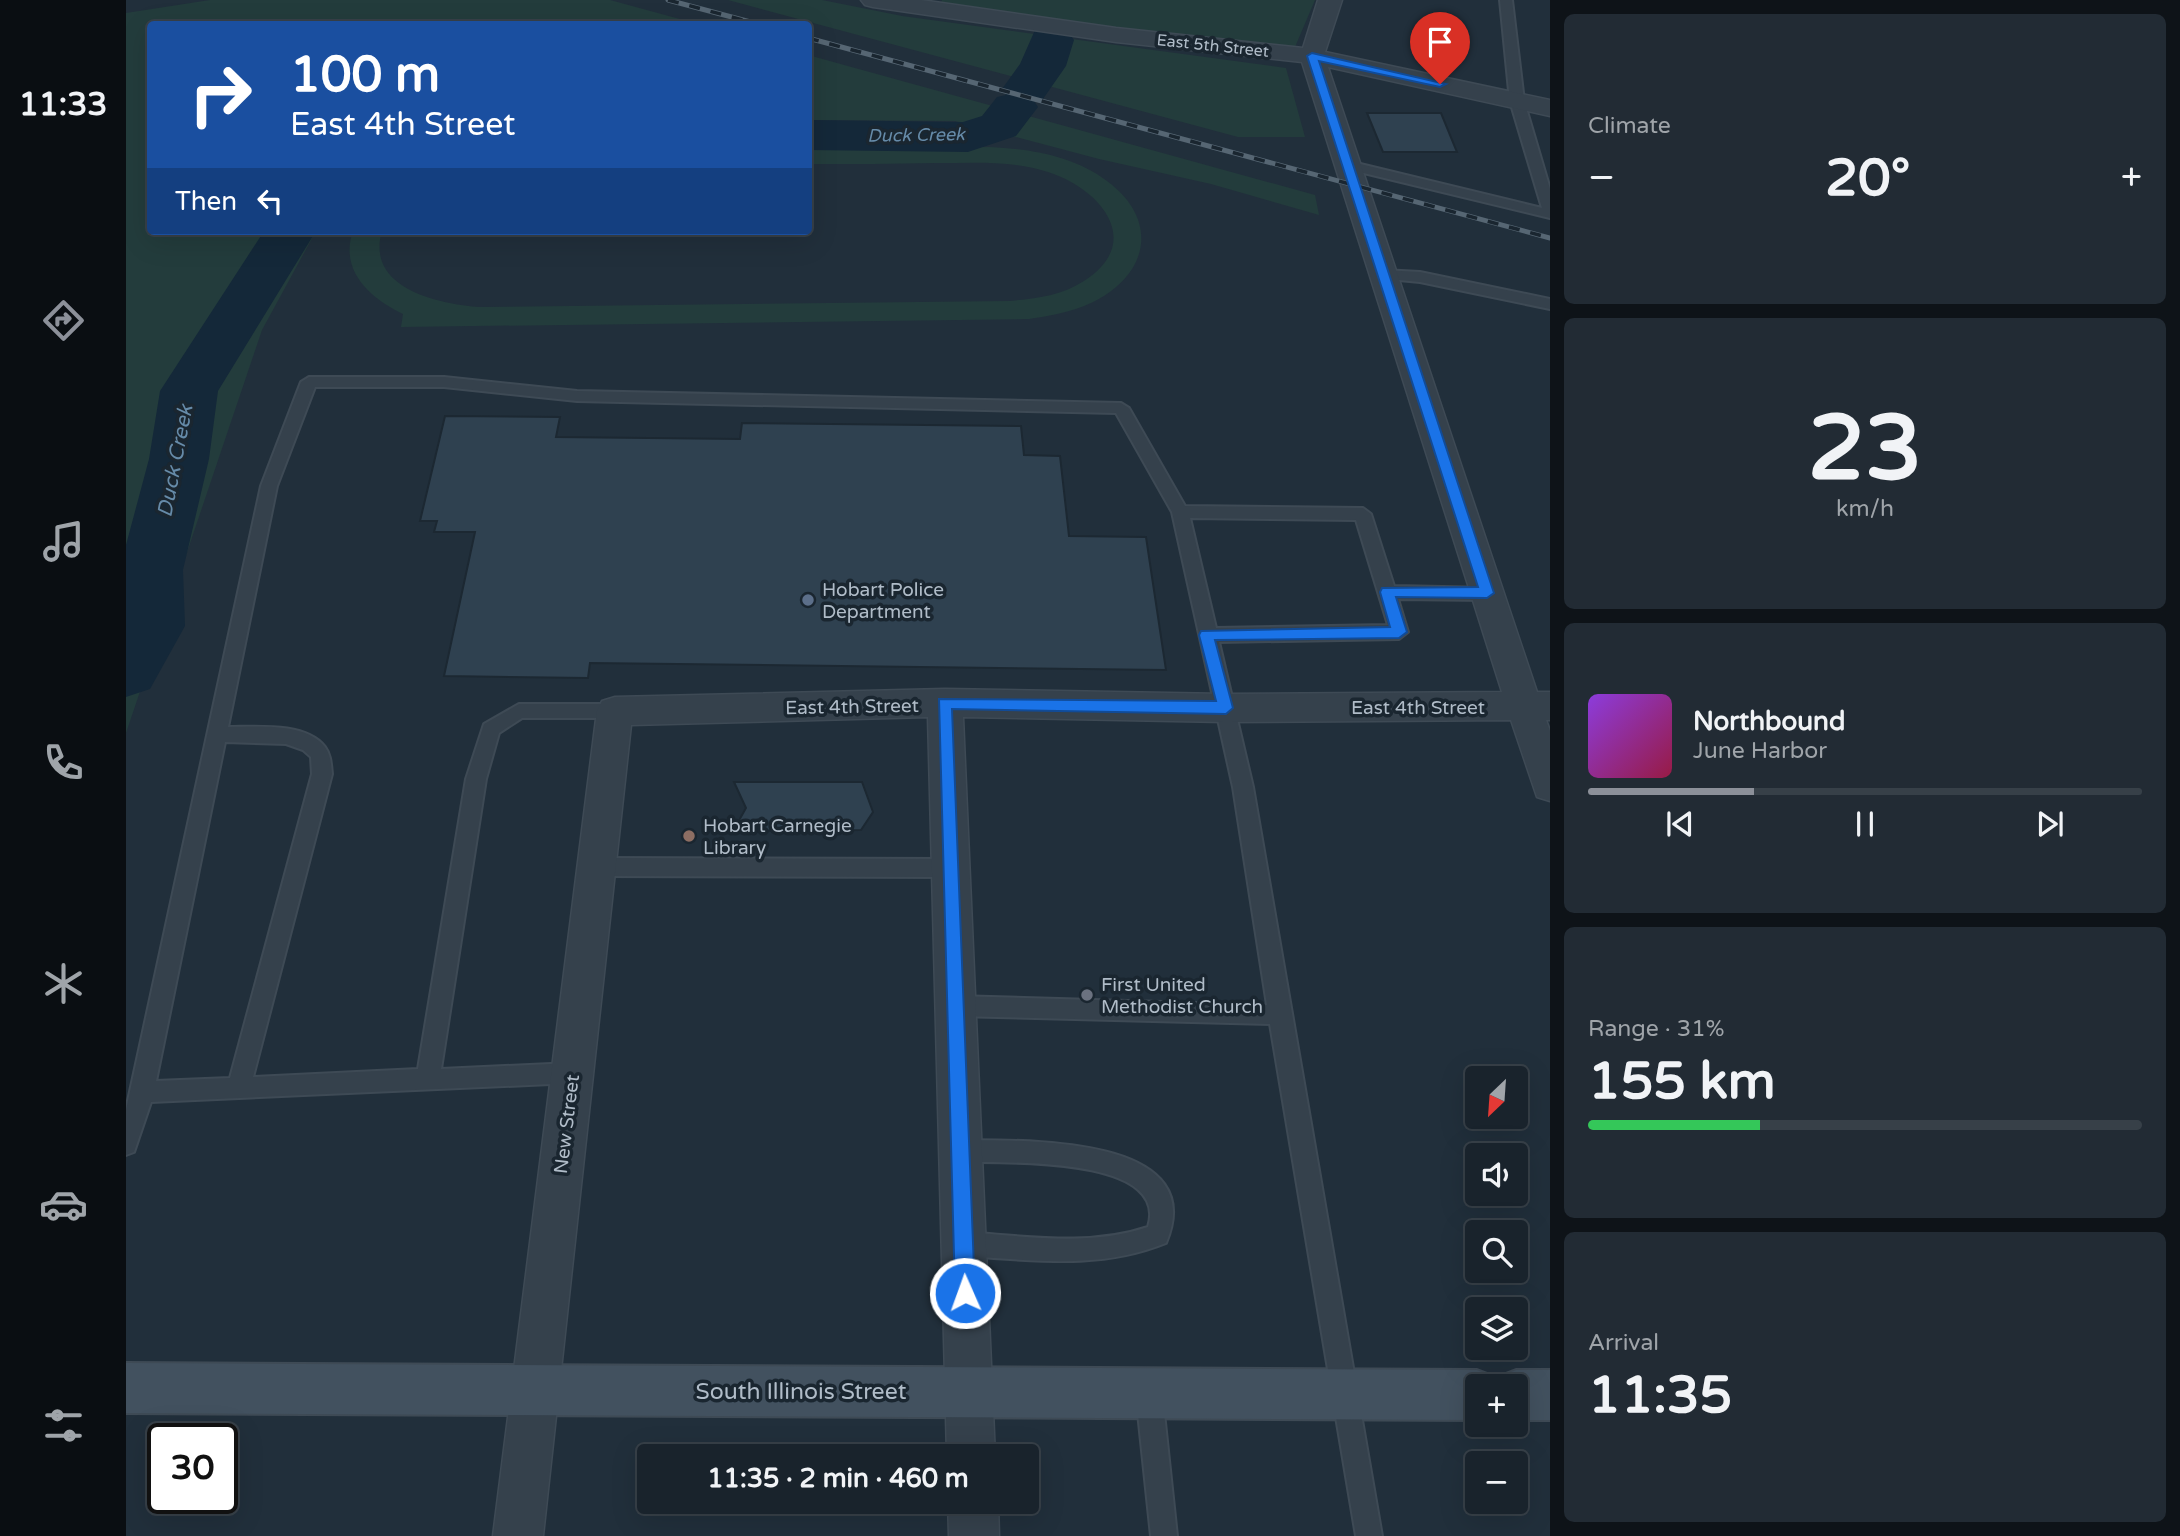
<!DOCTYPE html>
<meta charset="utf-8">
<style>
:root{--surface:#19232c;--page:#222b34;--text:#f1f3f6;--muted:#9fa4a9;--line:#374048;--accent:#8c9099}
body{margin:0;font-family:"Varela Round",sans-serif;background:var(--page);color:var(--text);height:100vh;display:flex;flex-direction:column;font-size:26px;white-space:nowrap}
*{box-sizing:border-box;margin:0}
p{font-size:23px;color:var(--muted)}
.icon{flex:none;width:38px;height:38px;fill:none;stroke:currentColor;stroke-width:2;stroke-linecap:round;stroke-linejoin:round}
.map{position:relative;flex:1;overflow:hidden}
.side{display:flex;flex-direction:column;gap:14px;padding:14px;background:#0e1318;width:630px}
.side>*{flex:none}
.hud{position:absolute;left:21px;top:21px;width:665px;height:214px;border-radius:7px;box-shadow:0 7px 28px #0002,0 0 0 2px var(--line);background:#1a4fa0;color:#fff;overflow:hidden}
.needle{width:46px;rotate:205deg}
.tools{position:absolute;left:1339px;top:1066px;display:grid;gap:14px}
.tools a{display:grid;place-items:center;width:63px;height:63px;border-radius:7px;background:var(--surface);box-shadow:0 7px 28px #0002,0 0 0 2px var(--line);font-size:35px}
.speed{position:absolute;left:21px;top:1423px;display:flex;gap:14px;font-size:35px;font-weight:700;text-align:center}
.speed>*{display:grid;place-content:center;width:91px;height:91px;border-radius:50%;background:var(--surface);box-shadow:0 7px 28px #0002,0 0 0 2px var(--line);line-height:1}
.speed .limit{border:4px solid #111;border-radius:10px;background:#fff;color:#111}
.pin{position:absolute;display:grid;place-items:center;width:60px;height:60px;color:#fff;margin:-72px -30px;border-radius:50% 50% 50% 0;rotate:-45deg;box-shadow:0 0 7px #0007}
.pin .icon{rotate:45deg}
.me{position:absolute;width:77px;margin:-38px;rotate:358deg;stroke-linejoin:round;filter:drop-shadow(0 0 5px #0008)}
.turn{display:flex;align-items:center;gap:24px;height:147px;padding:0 28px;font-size:32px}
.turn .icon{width:91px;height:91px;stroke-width:2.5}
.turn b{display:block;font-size:49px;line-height:60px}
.then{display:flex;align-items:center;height:66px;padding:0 28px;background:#0003;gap:14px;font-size:26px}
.big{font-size:52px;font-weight:700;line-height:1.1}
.side .tile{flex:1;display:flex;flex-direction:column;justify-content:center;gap:10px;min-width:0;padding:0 24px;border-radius:10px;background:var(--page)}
.side .dial{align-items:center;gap:0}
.dial b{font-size:91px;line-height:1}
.song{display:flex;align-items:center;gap:21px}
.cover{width:84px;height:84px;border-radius:10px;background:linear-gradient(135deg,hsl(270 70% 55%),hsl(340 70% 35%))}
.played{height:7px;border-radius:4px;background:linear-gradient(90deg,var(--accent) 30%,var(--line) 30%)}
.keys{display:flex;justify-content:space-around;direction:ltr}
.heat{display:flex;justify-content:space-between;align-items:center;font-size:38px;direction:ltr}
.charge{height:10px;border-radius:5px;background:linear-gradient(90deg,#34c759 31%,var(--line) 0)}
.trip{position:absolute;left:511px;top:1444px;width:402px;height:70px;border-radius:7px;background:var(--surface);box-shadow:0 7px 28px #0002,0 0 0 2px var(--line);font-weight:700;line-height:70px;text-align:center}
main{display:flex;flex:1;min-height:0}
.dock{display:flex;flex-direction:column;width:126px;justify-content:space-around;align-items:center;background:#0a0e12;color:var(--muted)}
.dock .icon{width:49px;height:49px}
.dock .on{color:var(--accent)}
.dock b{font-size:32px;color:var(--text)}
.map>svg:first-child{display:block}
.green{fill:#233c3c}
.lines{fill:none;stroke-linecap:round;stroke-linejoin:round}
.river{fill:#142839;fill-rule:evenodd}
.building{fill:#2f4150;stroke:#1c2832;stroke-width:2}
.service-casing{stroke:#3e4a55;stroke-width:4}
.minor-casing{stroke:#3e4a55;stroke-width:3}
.secondary-casing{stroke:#3e4a55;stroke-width:4}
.service{fill:#35414c;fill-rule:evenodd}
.minor{fill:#35414c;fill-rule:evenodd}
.secondary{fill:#42515f;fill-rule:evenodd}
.rail-casing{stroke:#566673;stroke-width:5}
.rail{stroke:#1a2630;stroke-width:3.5;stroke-dasharray:11;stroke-linecap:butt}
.route{fill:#1a73e8;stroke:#114b97;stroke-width:2}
.service-dot{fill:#5c6f8a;stroke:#1a2630;stroke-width:2.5}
.education-dot{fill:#8d6e63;stroke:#1a2630;stroke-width:2.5}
.worship-dot{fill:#6b7280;stroke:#1a2630;stroke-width:2.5}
.labels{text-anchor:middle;stroke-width:7;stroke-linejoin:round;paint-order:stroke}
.far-street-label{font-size:16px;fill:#b0bcc8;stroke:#1a2630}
.far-water-label{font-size:18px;font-style:italic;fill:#668ba9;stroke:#1a2630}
.poi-label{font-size:19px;fill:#b0bcc8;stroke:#1a2630;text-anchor:start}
.street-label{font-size:19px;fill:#b0bcc8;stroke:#1a2630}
.water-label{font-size:21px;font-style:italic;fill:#668ba9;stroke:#1a2630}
.near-street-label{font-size:23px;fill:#b0bcc8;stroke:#1a2630}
</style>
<main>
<nav class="dock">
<b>11:33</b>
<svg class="icon on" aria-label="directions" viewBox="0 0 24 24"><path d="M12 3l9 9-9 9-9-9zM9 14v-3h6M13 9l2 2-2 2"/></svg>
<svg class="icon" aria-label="music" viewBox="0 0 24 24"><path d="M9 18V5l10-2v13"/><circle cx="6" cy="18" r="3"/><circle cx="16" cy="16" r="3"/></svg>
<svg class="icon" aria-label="phone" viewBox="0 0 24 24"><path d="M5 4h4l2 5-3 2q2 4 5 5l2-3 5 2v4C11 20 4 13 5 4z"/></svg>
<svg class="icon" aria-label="climate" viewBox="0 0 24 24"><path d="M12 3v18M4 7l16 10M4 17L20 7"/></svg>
<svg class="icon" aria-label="car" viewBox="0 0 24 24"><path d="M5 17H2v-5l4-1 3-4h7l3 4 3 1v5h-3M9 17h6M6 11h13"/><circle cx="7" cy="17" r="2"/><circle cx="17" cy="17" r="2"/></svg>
<svg class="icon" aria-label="filters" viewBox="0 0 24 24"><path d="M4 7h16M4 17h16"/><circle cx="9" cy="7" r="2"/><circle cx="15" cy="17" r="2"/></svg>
</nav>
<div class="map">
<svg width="1424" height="1536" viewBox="0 0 1424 1536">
<rect width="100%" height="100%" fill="#212f3b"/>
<!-- green -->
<g class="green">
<polygon points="84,0 484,0 572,24 24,24 24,231 190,231 136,330 0,733 0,13"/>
<polygon points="602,0 696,0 776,16 1160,68 1179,137 1112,137"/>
<polygon points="816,0 1189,0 1169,47 811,11"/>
<polygon points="682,55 1189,195 1193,215 1085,184 973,159 829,121 683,120"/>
<path d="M 864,147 C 905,149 948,156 981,181 C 1035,221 1022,276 965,303 C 945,312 924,316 903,319 L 275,327 L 277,314 C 244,298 213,271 227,231 L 256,231 C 239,288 312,304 353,307 L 882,301 C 908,299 935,296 958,281 C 1020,241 973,188 922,172 C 886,160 847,163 810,163 C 768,164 725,164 683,164 L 683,149 Z"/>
</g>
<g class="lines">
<!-- river -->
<g class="river">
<polygon points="925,26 941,30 948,40 940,66 917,99 908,101 912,107 890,136 842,152 682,150 682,120 837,122 856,116 871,97 880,95 876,89 894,64 909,30"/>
<polygon points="138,231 190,231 92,391 83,459 57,570 59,626 24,689 0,697 0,545 23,459 34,391"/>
</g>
</g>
<!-- building -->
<g class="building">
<polygon points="1241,113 1315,113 1331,152 1257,152"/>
<polygon points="319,416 434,417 430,437 614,439 616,423 895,426 898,455 934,456 943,536 1020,537 1040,670 464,663 462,678 318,676 349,532 308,532 311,521 294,521"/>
<polygon points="608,782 736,782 747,812 735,830 607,831 620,808"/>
</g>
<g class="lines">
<!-- service casing -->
<g class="service-casing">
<g id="service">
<polygon points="1374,0 1386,0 1398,101 1424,189 1424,218 1217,168 1217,162 1222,161 1416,208 1384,101"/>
<polygon points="1257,270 1294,272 1424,299 1424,309 1294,282 1252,278 1250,275"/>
<path d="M 183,377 L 318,377 L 451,391 L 995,403 L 1003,408 L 1059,506 L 1237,508 L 1245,514 L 1268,586 L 1367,588 L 1370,593 L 1361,600 L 1272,599 L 1282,632 L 1273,639 L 1093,642 L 1127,787 L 1256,1536 L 1230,1536 L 1144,1024 L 829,1016 L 821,1013 L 818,1006 L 821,999 L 829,996 L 1141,1005 L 1107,787 L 1046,512 L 990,413 L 451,401 L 318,387 L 189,387 L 151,486 L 102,727 C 130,727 180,722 199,747 C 205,755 205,765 206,774 L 127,1077 L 292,1069 L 340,779 L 358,724 L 393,704 L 489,704 L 498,711 L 489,718 L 396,718 L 373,733 L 360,779 L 315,1069 L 446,1063 L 454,1066 L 457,1073 L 454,1080 L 446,1083 L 25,1102 L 8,1152 L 0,1155 L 0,1110 L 135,486 L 175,382 ZM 1064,518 L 1230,520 L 1262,625 L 1090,628 ZM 99,742 L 160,744 L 177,750 L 185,757 L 186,774 L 104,1078 L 30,1081 Z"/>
<polygon points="470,858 825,859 832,862 835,868 832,874 825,877 470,876 463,873 460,867 463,861"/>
<path d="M 835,1140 C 896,1141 1086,1134 1040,1243 C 974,1270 907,1260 838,1256 L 830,1252 L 826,1244 L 830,1236 L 838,1232 C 899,1236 963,1247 1022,1227 C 1045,1155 875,1163 835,1162 L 827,1159 L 824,1151 L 827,1143 Z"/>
<polygon points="1023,1381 1032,1385 1036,1394 1051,1536 1025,1536 1010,1394 1014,1385"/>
</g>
</g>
<!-- minor casing -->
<g class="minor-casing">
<g id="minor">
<polygon points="735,0 795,0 990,28 1177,48 1192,0 1216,0 1199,52 1424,100 1424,116 1202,67 1411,692 1424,692 1424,720 1420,720 1424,731 1424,801 1411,797 1385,720 1099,722 837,717 869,1456 821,1456 802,717 505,725 417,1536 367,1536 471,711 476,701 489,697 819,689 1099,694 1376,692 1176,62 990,42 747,7 739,5"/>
<polygon points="822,1502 872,1502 873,1536 823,1536"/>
</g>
</g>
<!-- secondary casing -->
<g class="secondary-casing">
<polygon id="secondary" points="0,1363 1351,1370 1369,1377 1370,1382 1372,1377 1390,1370 1424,1370 1424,1420 1390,1420 1390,1386 1351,1386 1351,1420 0,1413"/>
</g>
<!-- service -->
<use href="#service" class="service"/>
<!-- minor -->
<use href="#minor" class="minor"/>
<!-- secondary -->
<use href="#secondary" class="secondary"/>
<!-- rail casing -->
<g class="rail-casing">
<g id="rail">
<polyline points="542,0 632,24"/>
<polyline points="682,38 1424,238"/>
</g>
</g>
<!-- rail -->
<use href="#rail" class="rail"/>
</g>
<!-- route -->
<polygon class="route" points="1186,53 1320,84 1314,87 1193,61 1368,593 1361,598 1270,597 1281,632 1273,638 1089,640 1107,708 1100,714 826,709 849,1293 847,1300 839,1303 832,1300 829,1293 813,699 1090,701 1073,635 1075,631 1264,627 1254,592 1256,588 1352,587 1181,56"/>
<!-- markers -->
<circle class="service-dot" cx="682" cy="600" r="7"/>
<circle class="education-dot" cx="563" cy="836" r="7"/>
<circle class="worship-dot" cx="961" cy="995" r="7"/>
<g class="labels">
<!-- far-street labels -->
<g class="far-street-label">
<text transform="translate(1087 45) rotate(6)" y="6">East 5th Street</text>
</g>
<!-- far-water labels -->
<g class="far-water-label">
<text transform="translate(790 135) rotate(-1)" y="6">Duck Creek</text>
</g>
<!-- poi labels -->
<g class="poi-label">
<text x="696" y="596">Hobart Police<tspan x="696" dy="22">Department</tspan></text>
<text x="577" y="832">Hobart Carnegie<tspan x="577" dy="22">Library</tspan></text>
<text x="975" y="991">First United<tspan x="975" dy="22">Methodist Church</tspan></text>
</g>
<!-- street labels -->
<g class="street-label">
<text transform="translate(726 706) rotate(-1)" y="7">East 4th Street</text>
<text x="1292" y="714">East 4th Street</text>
<text transform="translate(440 1124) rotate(-83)" y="7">New Street</text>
</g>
<!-- water labels -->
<g class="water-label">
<text transform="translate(49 461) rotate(-79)" y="7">Duck Creek</text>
</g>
<!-- near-street labels -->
<g class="near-street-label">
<text x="675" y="1399">South Illinois Street</text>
</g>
</g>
</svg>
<div class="tools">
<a><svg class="needle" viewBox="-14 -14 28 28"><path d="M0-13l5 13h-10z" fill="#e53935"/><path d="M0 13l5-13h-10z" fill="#9fa4a9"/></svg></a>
<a><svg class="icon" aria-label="sound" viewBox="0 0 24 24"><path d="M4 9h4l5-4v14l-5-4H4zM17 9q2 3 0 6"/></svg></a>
<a><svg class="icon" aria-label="search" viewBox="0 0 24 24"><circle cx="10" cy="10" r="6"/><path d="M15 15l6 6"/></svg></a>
<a><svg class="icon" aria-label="layers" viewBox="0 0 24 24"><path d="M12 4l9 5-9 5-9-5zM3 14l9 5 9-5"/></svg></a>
<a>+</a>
<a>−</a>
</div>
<div class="speed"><div class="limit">30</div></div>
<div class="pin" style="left:1314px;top:84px;background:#d93025"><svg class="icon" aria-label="arrive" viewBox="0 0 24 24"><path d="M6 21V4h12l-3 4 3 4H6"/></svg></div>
<svg class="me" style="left:839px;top:1293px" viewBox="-20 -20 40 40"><circle r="17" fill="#1a73e8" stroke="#fff" stroke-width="3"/><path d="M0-11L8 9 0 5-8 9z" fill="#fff"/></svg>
<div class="trip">11:35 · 2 min · 460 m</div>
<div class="hud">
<div class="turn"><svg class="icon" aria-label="right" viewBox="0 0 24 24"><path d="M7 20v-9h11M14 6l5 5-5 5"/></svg><div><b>100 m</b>East 4th Street</div></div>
<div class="then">Then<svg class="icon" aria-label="left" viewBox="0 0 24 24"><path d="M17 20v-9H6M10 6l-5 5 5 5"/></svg></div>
</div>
</div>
<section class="side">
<div class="tile"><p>Climate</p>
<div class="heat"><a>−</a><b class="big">20°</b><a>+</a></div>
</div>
<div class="tile dial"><b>23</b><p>km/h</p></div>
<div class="tile">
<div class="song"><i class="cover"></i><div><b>Northbound</b><p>June Harbor</p></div></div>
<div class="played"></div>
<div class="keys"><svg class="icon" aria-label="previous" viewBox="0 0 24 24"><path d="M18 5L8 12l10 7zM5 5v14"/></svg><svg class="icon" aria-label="pause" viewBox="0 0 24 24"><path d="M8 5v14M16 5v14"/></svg><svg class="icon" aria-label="next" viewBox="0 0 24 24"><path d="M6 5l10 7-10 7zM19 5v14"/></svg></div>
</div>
<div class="tile"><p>Range · 31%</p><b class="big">155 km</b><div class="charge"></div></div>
<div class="tile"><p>Arrival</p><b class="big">11:35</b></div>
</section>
</main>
